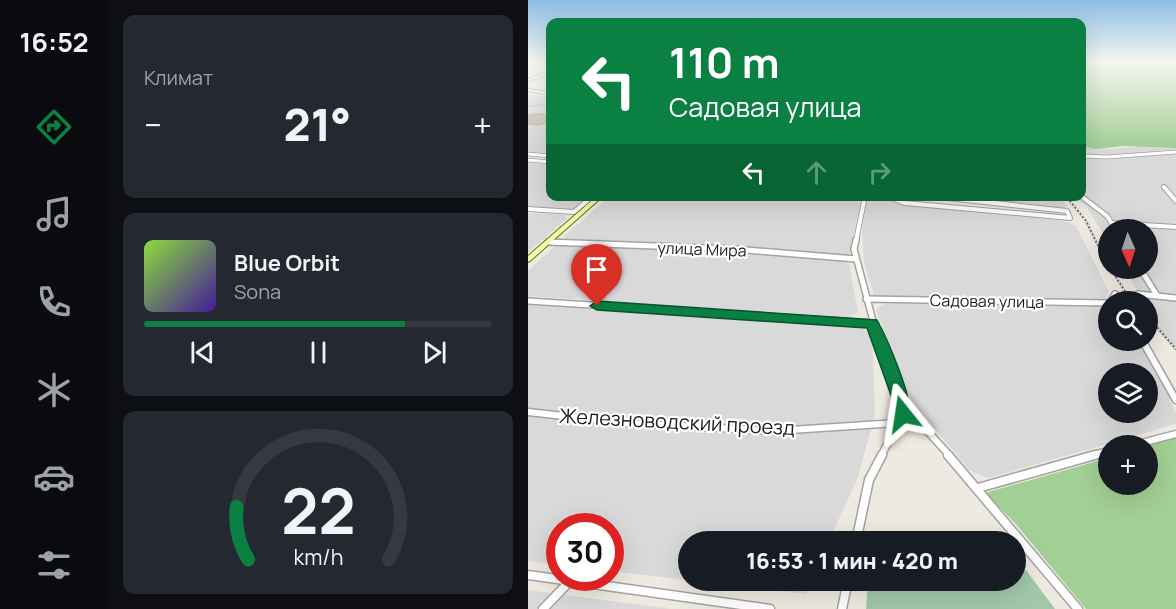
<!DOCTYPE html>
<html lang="ru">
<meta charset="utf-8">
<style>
:root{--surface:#171b24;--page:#242831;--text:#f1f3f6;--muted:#9ea1a6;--line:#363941;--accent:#0b8043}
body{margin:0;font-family:Manrope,sans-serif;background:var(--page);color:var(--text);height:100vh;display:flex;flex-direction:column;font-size:22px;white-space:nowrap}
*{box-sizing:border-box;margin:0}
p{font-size:20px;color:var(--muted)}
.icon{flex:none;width:33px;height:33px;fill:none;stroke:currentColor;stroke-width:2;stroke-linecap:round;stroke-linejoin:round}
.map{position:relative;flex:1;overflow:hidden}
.drawer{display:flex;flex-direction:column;gap:15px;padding:15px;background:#0d0f14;width:420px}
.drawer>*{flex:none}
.hud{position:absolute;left:18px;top:18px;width:540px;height:183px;border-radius:12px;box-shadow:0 6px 24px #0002;background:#0b8043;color:#fff;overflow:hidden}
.needle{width:39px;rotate:177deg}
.controls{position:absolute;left:570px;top:219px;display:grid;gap:12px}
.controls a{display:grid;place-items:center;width:60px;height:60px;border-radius:50%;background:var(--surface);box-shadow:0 6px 24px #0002;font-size:30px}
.speed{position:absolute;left:18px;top:513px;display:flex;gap:12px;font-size:30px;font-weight:700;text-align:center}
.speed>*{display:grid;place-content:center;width:78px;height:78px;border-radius:50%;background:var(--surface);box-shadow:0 6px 24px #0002;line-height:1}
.speed .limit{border:9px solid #d22;background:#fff;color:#111}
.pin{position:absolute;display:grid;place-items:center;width:51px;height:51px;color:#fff;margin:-62px -26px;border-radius:50% 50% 50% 0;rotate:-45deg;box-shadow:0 0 6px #0007}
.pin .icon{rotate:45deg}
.me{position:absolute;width:66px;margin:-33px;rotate:345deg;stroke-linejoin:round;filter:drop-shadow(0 0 4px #0008)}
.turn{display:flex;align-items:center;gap:21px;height:126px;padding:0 24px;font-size:27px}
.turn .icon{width:78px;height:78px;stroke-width:2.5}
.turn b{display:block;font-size:42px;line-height:51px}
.lanes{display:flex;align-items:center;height:57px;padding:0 24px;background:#0003;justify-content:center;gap:30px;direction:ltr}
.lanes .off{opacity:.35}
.big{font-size:45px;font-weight:800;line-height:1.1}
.drawer .widget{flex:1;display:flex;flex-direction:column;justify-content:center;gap:9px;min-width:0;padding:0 21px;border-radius:12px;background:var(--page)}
.drawer .dial{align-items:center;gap:0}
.dial svg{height:156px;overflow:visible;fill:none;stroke:var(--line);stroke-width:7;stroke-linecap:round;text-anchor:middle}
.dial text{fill:var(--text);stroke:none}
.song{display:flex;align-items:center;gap:18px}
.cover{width:72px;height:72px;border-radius:9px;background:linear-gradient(135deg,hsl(90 70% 55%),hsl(260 70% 35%))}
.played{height:6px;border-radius:3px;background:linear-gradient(90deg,var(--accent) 75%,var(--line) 75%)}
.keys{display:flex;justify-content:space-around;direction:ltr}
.heat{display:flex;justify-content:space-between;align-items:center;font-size:33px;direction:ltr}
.trip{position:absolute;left:150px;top:531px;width:348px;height:60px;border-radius:30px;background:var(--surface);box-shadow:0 6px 24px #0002;font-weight:800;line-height:60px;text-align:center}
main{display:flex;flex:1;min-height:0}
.tab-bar{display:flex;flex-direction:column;width:108px;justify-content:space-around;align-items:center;background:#090b0e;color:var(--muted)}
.tab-bar .icon{width:42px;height:42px}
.tab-bar .active{color:var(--accent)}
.tab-bar b{font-size:27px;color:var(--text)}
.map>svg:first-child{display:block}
.residential{fill:#dad9d9;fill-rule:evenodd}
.forest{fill:#a2cf94}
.cemetery{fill:#a1c8a9}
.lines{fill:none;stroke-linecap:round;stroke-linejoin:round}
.stream{stroke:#9fccde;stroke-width:1.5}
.building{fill:#c6bdb4;stroke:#c0b1a3;stroke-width:1.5}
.street-tunnel{stroke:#cecbc3;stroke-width:5;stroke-dasharray:5 2;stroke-linecap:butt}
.street-far5-casing{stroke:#a3a3a3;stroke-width:4}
.street-far4-casing{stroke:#a3a3a3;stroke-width:4.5}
.street-far3-casing{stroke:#a3a3a3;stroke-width:6}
.street-far2-casing{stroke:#a3a3a3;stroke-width:8}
.street-far1-casing{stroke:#a3a3a3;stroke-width:9}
.street-casing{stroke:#a3a3a3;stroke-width:11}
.secondary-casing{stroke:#627501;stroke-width:2}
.street-far5{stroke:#fff;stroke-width:2}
.street-far4{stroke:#fff;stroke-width:3}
.street-far3{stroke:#fff;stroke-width:4}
.street-far2{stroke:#fff;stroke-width:5}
.street-far1{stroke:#fff;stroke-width:6}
.street{stroke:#fff;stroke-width:8}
.secondary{fill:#f3fcb1;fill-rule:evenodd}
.rail-casing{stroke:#6a6a6a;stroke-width:2}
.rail{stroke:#fff;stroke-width:1.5;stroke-dasharray:2;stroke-linecap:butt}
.route{fill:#0b8043;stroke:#07532c;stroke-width:1.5}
.labels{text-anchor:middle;stroke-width:4.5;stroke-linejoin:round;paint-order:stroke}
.street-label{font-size:16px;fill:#1c1c1c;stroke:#fff}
.near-street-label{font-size:20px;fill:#1c1c1c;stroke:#fff}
</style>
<main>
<nav class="tab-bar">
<b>16:52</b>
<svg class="icon active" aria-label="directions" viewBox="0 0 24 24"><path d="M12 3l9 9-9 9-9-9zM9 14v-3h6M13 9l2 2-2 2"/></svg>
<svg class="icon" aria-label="music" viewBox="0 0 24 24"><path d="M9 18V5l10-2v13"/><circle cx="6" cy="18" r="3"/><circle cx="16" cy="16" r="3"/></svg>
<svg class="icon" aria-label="phone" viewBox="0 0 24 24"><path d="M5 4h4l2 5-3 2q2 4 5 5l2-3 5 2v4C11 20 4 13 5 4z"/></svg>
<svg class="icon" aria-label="climate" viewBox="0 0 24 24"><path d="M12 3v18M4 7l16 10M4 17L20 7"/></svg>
<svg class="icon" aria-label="car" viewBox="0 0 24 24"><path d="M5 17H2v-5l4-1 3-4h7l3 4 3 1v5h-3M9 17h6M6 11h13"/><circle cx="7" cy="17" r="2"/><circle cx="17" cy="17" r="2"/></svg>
<svg class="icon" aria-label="filters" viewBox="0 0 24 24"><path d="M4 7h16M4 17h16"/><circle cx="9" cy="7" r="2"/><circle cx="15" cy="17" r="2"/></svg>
</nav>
<section class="drawer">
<div class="widget"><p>Климат</p>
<div class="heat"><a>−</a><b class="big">21°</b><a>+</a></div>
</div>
<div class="widget">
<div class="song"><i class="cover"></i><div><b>Blue Orbit</b><p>Sona</p></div></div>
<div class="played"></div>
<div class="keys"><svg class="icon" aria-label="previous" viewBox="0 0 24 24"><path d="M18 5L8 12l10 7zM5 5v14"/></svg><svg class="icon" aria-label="pause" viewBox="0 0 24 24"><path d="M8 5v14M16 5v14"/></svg><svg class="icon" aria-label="next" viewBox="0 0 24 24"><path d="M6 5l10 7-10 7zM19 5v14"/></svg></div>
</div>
<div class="widget dial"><svg viewBox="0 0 100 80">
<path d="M14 69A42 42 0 1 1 86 69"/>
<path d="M14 69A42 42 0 0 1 8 42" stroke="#0b8043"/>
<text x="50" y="56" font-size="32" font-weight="700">22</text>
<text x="50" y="72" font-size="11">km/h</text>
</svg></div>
</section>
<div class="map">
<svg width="648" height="609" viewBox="0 0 648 609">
<rect width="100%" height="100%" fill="#eeeae1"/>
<!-- residential -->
<g class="residential">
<polygon points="22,96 22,154 0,151 0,97"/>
<polygon points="554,146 582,149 614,146 648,148 648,348 635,336 620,310 620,302 615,301 596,269 620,268 620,230 580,230 580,241 558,206 546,197 554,196"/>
<polygon points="0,163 22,165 22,196 63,197 50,208 39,211 0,208"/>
<polygon points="308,196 328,199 332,202 322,254 315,256 101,241 66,243 39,240 36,236 81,197"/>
<polygon points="340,197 353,197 374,204 536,221 548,226 581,292 577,299 346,296 336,262 334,229"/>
<polygon points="414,197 531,197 539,206 533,209"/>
<polygon points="3,213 37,215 39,219 0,252 0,215"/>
<polygon points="36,244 201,251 315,259 321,264 330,312 321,317 0,296 0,271 27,246"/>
<path d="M 358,303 L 573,307 L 580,310 L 580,340 L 610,341 L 621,354 L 648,413 L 648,424 L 460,478 L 441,470 L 384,401 L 348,310 ZM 580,374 L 620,374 L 620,412 L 580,412 Z"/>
<polygon points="0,305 334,328 344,336 347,414 330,477 301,541 160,542 160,580 83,571 82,526 32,526 31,565 0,561"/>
<polygon points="165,581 284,580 284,581 278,594"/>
<polygon points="0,590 143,609 0,609"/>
</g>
<!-- forest -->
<g class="forest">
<polygon points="554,62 648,62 648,148 596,146 567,149 554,146"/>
<polygon points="648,438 648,609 558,609 488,524 457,493 580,458 580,484 620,484 620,446"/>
</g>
<!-- cemetery -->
<polygon class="cemetery" points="488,569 498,570 527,609 338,609 340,581 488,580"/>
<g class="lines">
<!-- stream -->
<polyline class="stream" points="0,106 22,105"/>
</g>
<!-- building -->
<polygon class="building" points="11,114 22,115 22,121 11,125 0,124 0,115"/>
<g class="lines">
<!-- street-tunnel -->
<polyline class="street-tunnel" points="587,294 610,294"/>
<!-- street-far5 casing -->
<g class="street-far5-casing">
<g id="street-far5">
<polyline points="0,80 22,72"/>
<polyline points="0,90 22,94"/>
</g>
</g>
<!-- street-far4 casing -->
<g class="street-far4-casing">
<g id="street-far4">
<polyline points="0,154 22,156"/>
<polyline points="554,156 579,157 648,152"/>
<polyline points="0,160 22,162"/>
</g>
</g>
<!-- street-far3 casing -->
<g class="street-far3-casing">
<g id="street-far3">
<polyline points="636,187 648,201"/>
<polyline points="324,196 331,196"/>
<polyline points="358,196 377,203 542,218 539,211 402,196"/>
<polyline points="553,196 579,216 588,230"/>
<polyline points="0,209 46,212 65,196"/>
<polyline points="584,223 648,227"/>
<polyline points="328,241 337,196"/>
</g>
</g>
<!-- street-far2 casing -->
<g class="street-far2-casing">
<g id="street-far2">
<polyline points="328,240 326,249 349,336"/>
<polyline points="20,242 206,249 328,259"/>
<polyline points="612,268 628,294"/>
<polyline points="610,294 648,298"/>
<polyline points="338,299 580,303"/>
<polyline points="0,301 344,323"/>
<polyline points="582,302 587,294"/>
</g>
</g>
<!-- street-far1 casing -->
<g class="street-far1-casing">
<g id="street-far1">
<polyline points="349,334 372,398 375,414 353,456"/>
<polyline points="614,340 648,400"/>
<polyline points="0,412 98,423 247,431 369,423"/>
<polyline points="375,414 391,422 422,456"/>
<polyline points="602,446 648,434"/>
<polyline points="562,456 580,451"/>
</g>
</g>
<!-- street casing -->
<g class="street-casing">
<g id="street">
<polyline points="420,455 550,609"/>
<polyline points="450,488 567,455"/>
<polyline points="328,542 341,480 354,455"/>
<polyline points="0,575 242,609"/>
<polyline points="15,609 42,581"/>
<polyline points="314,609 320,580"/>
</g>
</g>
<!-- secondary casing -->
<g class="secondary-casing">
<polygon id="secondary" points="69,196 75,196 2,261 0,262 0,256"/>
</g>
<!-- street-far5 -->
<use href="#street-far5" class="street-far5"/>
<!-- street-far4 -->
<use href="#street-far4" class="street-far4"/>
<!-- street-far3 -->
<use href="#street-far3" class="street-far3"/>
<!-- street-far2 -->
<use href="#street-far2" class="street-far2"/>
<!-- street-far1 -->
<use href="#street-far1" class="street-far1"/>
<!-- street -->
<use href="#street" class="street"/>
<!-- secondary -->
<use href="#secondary" class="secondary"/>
<!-- rail casing -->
<g class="rail-casing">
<g id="rail">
<polyline points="538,196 558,221 580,266"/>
<polyline points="582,268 604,302"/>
<polyline points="620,317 648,349"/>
</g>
</g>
<!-- rail -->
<use href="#rail" class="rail"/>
</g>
<!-- sky -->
<linearGradient id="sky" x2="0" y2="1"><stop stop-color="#8bbee4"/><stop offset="0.42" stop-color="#f7f6f2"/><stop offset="1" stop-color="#f7f6f2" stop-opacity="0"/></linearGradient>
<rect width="648" height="147" fill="url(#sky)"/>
<!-- route -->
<path class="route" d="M 69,301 L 349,320 C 358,336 388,404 381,419 L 375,422 L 369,419 L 364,398 L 339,328 L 69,310 L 62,306 Z"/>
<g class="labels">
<!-- street labels -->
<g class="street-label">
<text transform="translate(174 249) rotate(2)" y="6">улица Мира</text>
<text transform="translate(459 301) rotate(1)" y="6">Садовая улица</text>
</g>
<!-- near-street labels -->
<g class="near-street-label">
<text transform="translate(149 422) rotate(3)" y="7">Железноводский проезд</text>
</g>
</g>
</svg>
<div class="controls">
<a><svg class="needle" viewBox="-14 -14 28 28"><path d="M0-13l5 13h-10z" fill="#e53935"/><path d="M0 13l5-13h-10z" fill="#9ea1a6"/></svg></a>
<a><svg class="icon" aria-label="search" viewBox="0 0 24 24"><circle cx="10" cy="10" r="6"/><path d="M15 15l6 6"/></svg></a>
<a><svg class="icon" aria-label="layers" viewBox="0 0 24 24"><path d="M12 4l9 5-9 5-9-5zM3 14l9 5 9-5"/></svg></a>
<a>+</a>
</div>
<div class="speed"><div class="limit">30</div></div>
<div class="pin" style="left:69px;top:306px;background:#d93025"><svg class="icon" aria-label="arrive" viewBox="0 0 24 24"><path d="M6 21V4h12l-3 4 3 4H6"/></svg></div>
<svg class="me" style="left:375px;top:414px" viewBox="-20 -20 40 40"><path d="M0-17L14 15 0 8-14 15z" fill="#0b8043" stroke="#fff" stroke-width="4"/></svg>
<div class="trip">16:53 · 1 мин · 420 m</div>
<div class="hud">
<div class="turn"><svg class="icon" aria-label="left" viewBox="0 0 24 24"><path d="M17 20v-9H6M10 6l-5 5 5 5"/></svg><div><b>110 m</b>Садовая улица</div></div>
<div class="lanes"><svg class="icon" aria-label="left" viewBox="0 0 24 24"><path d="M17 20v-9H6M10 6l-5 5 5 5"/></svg><svg class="icon off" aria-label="ahead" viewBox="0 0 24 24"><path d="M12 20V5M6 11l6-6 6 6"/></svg><svg class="icon off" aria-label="right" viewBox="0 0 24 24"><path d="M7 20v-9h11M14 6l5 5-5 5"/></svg></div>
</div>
</div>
</main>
